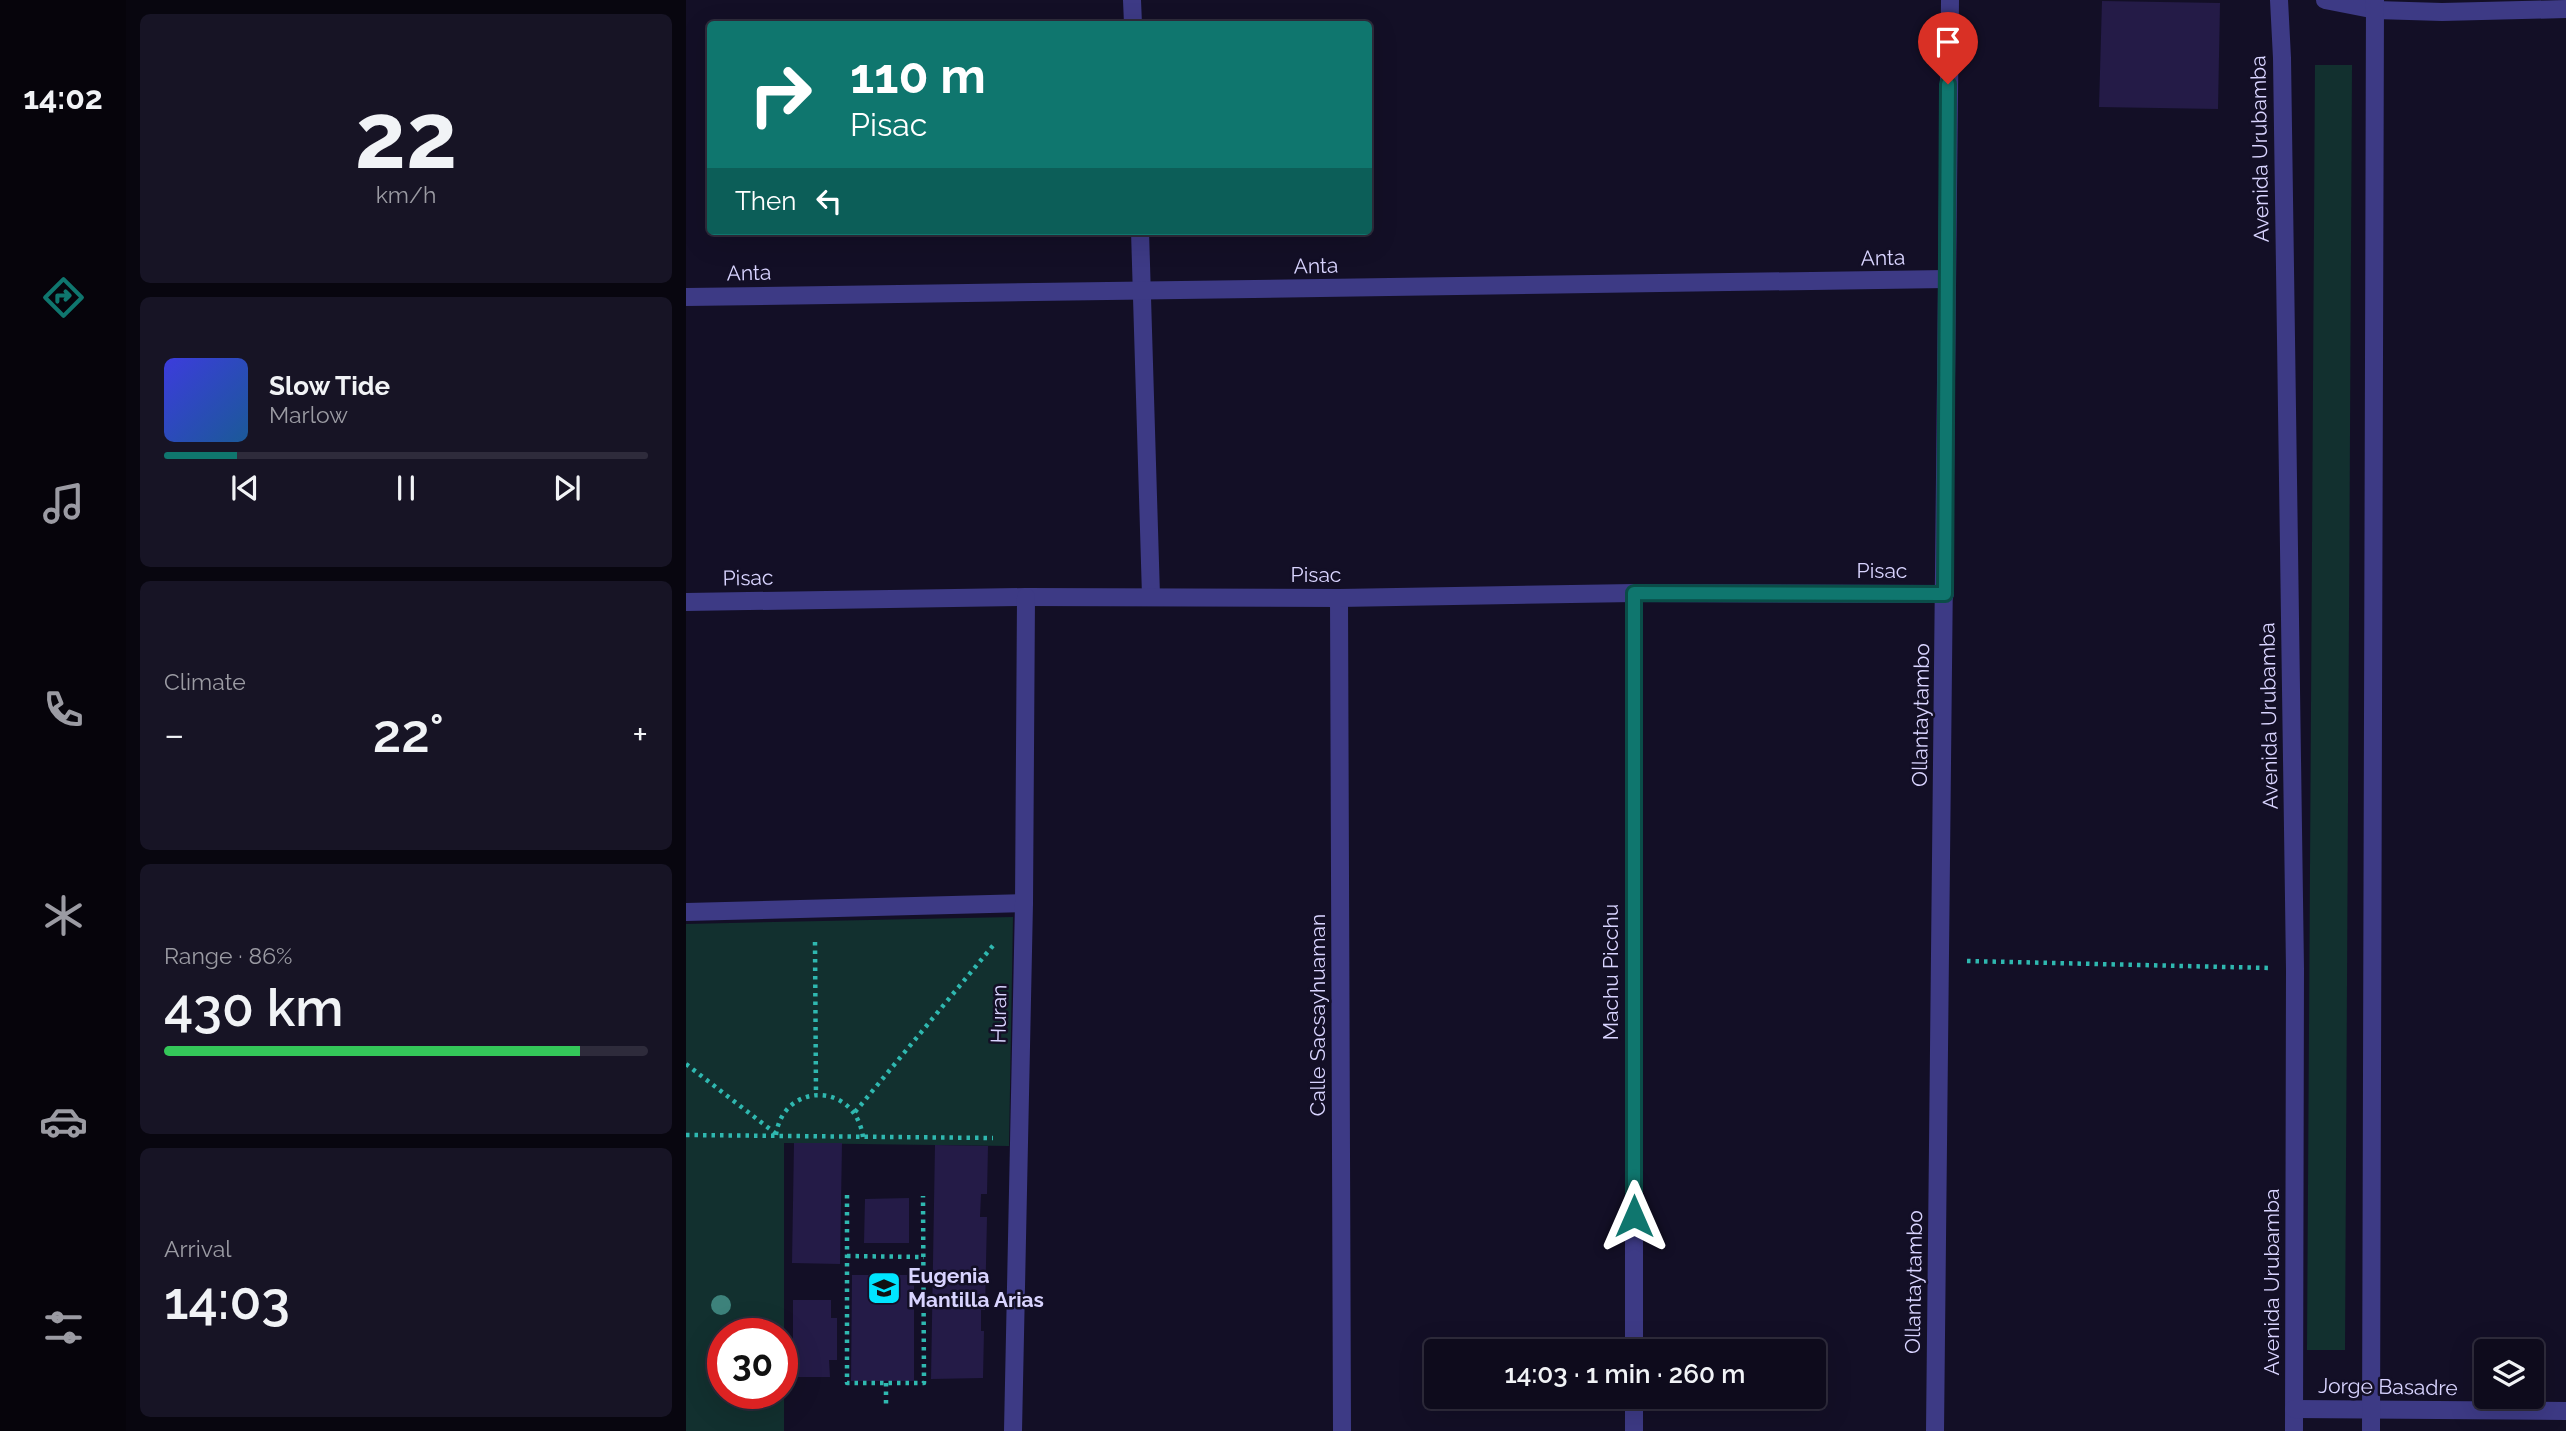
<!DOCTYPE html>
<meta charset="utf-8">
<style>
:root{--surface:#0e0b1c;--page:#171425;--text:#f1f3f6;--muted:#9b9ba3;--line:#2e2b3b;--accent:#0f766e}
body{margin:0;font-family:Raleway,sans-serif;background:var(--page);color:var(--text);height:100vh;display:flex;flex-direction:column;font-size:26px;white-space:nowrap}
*{box-sizing:border-box;margin:0}
p{font-size:23px;color:var(--muted)}
.icon{flex:none;width:38px;height:38px;fill:none;stroke:currentColor;stroke-width:2;stroke-linecap:round;stroke-linejoin:round}
.map{position:relative;flex:1;overflow:hidden}
.panel{display:flex;flex-direction:column;gap:14px;padding:14px;background:#08060f;width:560px}
.panel>*{flex:none}
.banner{position:absolute;left:21px;top:21px;width:665px;height:214px;border-radius:7px;box-shadow:0 7px 28px #0002,0 0 0 2px var(--line);background:#0f766e;color:#fff;overflow:hidden}
.tools{position:absolute;left:1788px;top:1339px;display:grid;gap:14px}
.tools a{display:grid;place-items:center;width:70px;height:70px;border-radius:7px;background:var(--surface);box-shadow:0 7px 28px #0002,0 0 0 2px var(--line);font-size:35px}
.speed{position:absolute;left:21px;top:1318px;display:flex;gap:14px;font-size:35px;font-weight:700;text-align:center}
.speed>*{display:grid;place-content:center;width:91px;height:91px;border-radius:50%;background:var(--surface);box-shadow:0 7px 28px #0002,0 0 0 2px var(--line);line-height:1}
.speed .limit{border:10px solid #d22;background:#fff;color:#111}
.pin{position:absolute;display:grid;place-items:center;width:60px;height:60px;color:#fff;margin:-72px -30px;border-radius:50% 50% 50% 0;rotate:-45deg;box-shadow:0 0 7px #0007}
.pin .icon{rotate:45deg}
.me{position:absolute;width:77px;margin:-38px;rotate:0deg;stroke-linejoin:round;filter:drop-shadow(0 0 5px #0008)}
.turn{display:flex;align-items:center;gap:24px;height:147px;padding:0 28px;font-size:32px}
.turn .icon{width:91px;height:91px;stroke-width:2.5}
.turn b{display:block;font-size:49px;line-height:60px}
.then{display:flex;align-items:center;height:66px;padding:0 28px;background:#0003;gap:14px;font-size:26px}
.big{font-size:52px;font-weight:600;line-height:1.1}
.panel .tile{flex:1;display:flex;flex-direction:column;justify-content:center;gap:10px;min-width:0;padding:0 24px;border-radius:10px;background:var(--page)}
.panel .dial{align-items:center;gap:0}
.dial b{font-size:91px;line-height:1}
.song{display:flex;align-items:center;gap:21px}
.cover{width:84px;height:84px;border-radius:10px;background:linear-gradient(135deg,hsl(240 70% 55%),hsl(210 70% 35%))}
.played{height:7px;border-radius:4px;background:linear-gradient(90deg,var(--accent) 15%,var(--line) 15%)}
.keys{display:flex;justify-content:space-around;direction:ltr}
.heat{display:flex;justify-content:space-between;align-items:center;font-size:38px;direction:ltr}
.charge{height:10px;border-radius:5px;background:linear-gradient(90deg,#34c759 86%,var(--line) 0)}
.trip{position:absolute;left:738px;top:1339px;width:402px;height:70px;border-radius:7px;background:var(--surface);box-shadow:0 7px 28px #0002,0 0 0 2px var(--line);font-weight:600;line-height:70px;text-align:center}
main{display:flex;flex:1;min-height:0}
.dock{display:flex;flex-direction:column;width:126px;justify-content:space-around;align-items:center;background:#06040b;color:var(--muted)}
.dock .icon{width:49px;height:49px}
.dock .active{color:var(--accent)}
.dock b{font-size:32px;color:var(--text)}
.map>svg:first-child{display:block}
.green{fill:#12302f;fill-rule:evenodd}
.building{fill:#241b47}
.lines{fill:none;stroke-linecap:round;stroke-linejoin:round}
.path{stroke:#2fb8b0;stroke-width:4.5;stroke-dasharray:3.5 5;stroke-linecap:butt}
.minor{stroke:#3d3a85;stroke-width:18}
.tree{fill:#3d827b}
.route-casing{stroke:#0a4d48;stroke-width:18}
.route{stroke:#0f766e;stroke-width:12}
.labels{text-anchor:middle;stroke-width:5;stroke-linejoin:round;paint-order:stroke}
.street-label{font-size:21px;fill:#d9d4ff;stroke:#130f26}
.poi-label{font-size:21px;font-weight:bold;fill:#d9d4ff;stroke:#130f26;text-anchor:start}
</style>
<main>
<nav class="dock">
<b>14:02</b>
<svg class="icon active" aria-label="directions" viewBox="0 0 24 24"><path d="M12 3l9 9-9 9-9-9zM9 14v-3h6M13 9l2 2-2 2"/></svg>
<svg class="icon" aria-label="music" viewBox="0 0 24 24"><path d="M9 18V5l10-2v13"/><circle cx="6" cy="18" r="3"/><circle cx="16" cy="16" r="3"/></svg>
<svg class="icon" aria-label="phone" viewBox="0 0 24 24"><path d="M5 4h4l2 5-3 2q2 4 5 5l2-3 5 2v4C11 20 4 13 5 4z"/></svg>
<svg class="icon" aria-label="climate" viewBox="0 0 24 24"><path d="M12 3v18M4 7l16 10M4 17L20 7"/></svg>
<svg class="icon" aria-label="car" viewBox="0 0 24 24"><path d="M5 17H2v-5l4-1 3-4h7l3 4 3 1v5h-3M9 17h6M6 11h13"/><circle cx="7" cy="17" r="2"/><circle cx="17" cy="17" r="2"/></svg>
<svg class="icon" aria-label="filters" viewBox="0 0 24 24"><path d="M4 7h16M4 17h16"/><circle cx="9" cy="7" r="2"/><circle cx="15" cy="17" r="2"/></svg>
</nav>
<section class="panel">
<div class="tile dial"><b>22</b><p>km/h</p></div>
<div class="tile">
<div class="song"><i class="cover"></i><div><b>Slow Tide</b><p>Marlow</p></div></div>
<div class="played"></div>
<div class="keys"><svg class="icon" aria-label="previous" viewBox="0 0 24 24"><path d="M18 5L8 12l10 7zM5 5v14"/></svg><svg class="icon" aria-label="pause" viewBox="0 0 24 24"><path d="M8 5v14M16 5v14"/></svg><svg class="icon" aria-label="next" viewBox="0 0 24 24"><path d="M6 5l10 7-10 7zM19 5v14"/></svg></div>
</div>
<div class="tile"><p>Climate</p>
<div class="heat"><a>−</a><b class="big">22°</b><a>+</a></div>
</div>
<div class="tile"><p>Range · 86%</p><b class="big">430 km</b><div class="charge"></div></div>
<div class="tile"><p>Arrival</p><b class="big">14:03</b></div>
</section>
<div class="map">
<svg width="1880" height="1431" viewBox="0 0 1880 1431">
<rect width="100%" height="100%" fill="#130f26"/>
<!-- green -->
<g class="green">
<polygon points="1629,65 1666,65 1659,1350 1621,1350"/>
<path d="M 327,917 L 323,1146 L 98,1143 L 98,1431 L 0,1431 L 0,924 ZM 37,1334 L 96,1334 L 96,1393 L 37,1393 Z"/>
</g>
<!-- building -->
<g class="building">
<polygon points="1416,1 1534,3 1532,109 1413,107"/>
<polygon points="108,1143 156,1143 154,1264 106,1263"/>
<polygon points="249,1145 302,1146 301,1194 295,1194 294,1217 301,1217 299,1310 295,1310 295,1331 298,1331 297,1378 245,1379"/>
<polygon points="223,1198 223,1243 178,1243 179,1199"/>
<polygon points="166,1275 228,1275 228,1381 165,1381"/>
<polygon points="107,1300 145,1300 145,1318 151,1318 151,1360 143,1360 144,1377 110,1377 111,1361 107,1361"/>
</g>
<g class="lines">
<!-- path -->
<g class="path">
<polyline points="129,942 130,1095"/>
<polyline points="1281,961 1584,968"/>
<polyline points="0,1064 89,1133"/>
<polyline points="169,1112 310,942"/>
<polyline points="0,1135 307,1138"/>
<path d="M 90,1135 C 97,1082 169,1081 177,1137"/>
<polyline points="161,1195 161,1383 238,1383 237,1196"/>
<polyline points="161,1256 238,1257"/>
<polyline points="200,1383 200,1404"/>
</g>
<!-- minor -->
<g class="minor">
<polyline points="446,0 447,24"/>
<polyline points="1593,0 1596,58 1609,969 1608,1431"/>
<polyline points="1639,0 1690,10 1756,12 1880,9"/>
<polyline points="454,231 465,596"/>
<polyline points="0,297 1260,279"/>
<polyline points="948,593 948,1351"/>
<polyline points="653,598 656,1431"/>
<polyline points="0,602 340,597 653,598 948,593 1259,594"/>
<polyline points="0,912 338,903"/>
<polyline points="948,1396 948,1431"/>
<polyline points="1608,1409 1880,1411"/>
<polyline points="327,1431 338,903 340,597"/>
<polyline points="1249,1431 1264,0"/>
<polyline points="1685,1431 1689,0"/>
</g>
</g>
<!-- trees -->
<circle class="tree" cx="35" cy="1305" r="10"/>
<g class="lines">
<!-- route casing -->
<g class="route-casing">
<polyline id="route" points="948,1216 948,593 1259,594 1262,84"/>
</g>
<!-- route -->
<use href="#route" class="route"/>
</g>
<!-- icons -->
<defs>
<g id="school-square" transform="scale(1.75)"><rect x="-9" y="-9" width="18" height="18" rx="4" fill="#00e5ff" stroke="#130f26"/><path d="M0-5L7-2L0 1L-7-2ZM-4 1L0 2.5L4 1V4Q0 6-4 4Z" fill="#111"/></g>
</defs>
<g fill-rule="evenodd">
<use href="#school-square" x="198" y="1288"/>
</g>
<g class="labels">
<!-- street labels -->
<g class="street-label">
<text transform="translate(1574 149) rotate(-91)" y="7">Avenida Urubamba</text>
<text transform="translate(1197 258) rotate(-1)" y="7">Anta</text>
<text transform="translate(630 266) rotate(-1)" y="7">Anta</text>
<text transform="translate(63 273) rotate(-1)" y="7">Anta</text>
<text x="1196" y="578">Pisac</text>
<text x="630" y="582">Pisac</text>
<text transform="translate(62 578) rotate(-1)" y="7">Pisac</text>
<text transform="translate(1235 715) rotate(-89)" y="7">Ollantaytambo</text>
<text transform="translate(1583 716) rotate(-91)" y="7">Avenida Urubamba</text>
<text transform="translate(925 972) rotate(-90)" y="7">Machu Picchu</text>
<text transform="translate(313 1014) rotate(-89)" y="7">Huran</text>
<text transform="translate(632 1015) rotate(-90)" y="7">Calle Sacsayhuaman</text>
<text transform="translate(1228 1282) rotate(-89)" y="7">Ollantaytambo</text>
<text transform="translate(1586 1282) rotate(-90)" y="7">Avenida Urubamba</text>
<text transform="translate(1702 1387) rotate(1)" y="7">Jorge Basadre</text>
</g>
<!-- poi labels -->
<g class="poi-label">
<text x="222" y="1283">Eugenia<tspan x="222" dy="24">Mantilla Arias</tspan></text>
</g>
</g>
</svg>
<div class="tools">
<a><svg class="icon" aria-label="layers" viewBox="0 0 24 24"><path d="M12 4l9 5-9 5-9-5zM3 14l9 5 9-5"/></svg></a>
</div>
<div class="speed"><div class="limit">30</div></div>
<div class="pin" style="left:1262px;top:84px;background:#d93025"><svg class="icon" aria-label="arrive" viewBox="0 0 24 24"><path d="M6 21V4h12l-3 4 3 4H6"/></svg></div>
<svg class="me" style="left:948px;top:1216px" viewBox="-20 -20 40 40"><path d="M0-17L14 15 0 8-14 15z" fill="#0f766e" stroke="#fff" stroke-width="4"/></svg>
<div class="trip">14:03 · 1 min · 260 m</div>
<div class="banner">
<div class="turn"><svg class="icon" aria-label="right" viewBox="0 0 24 24"><path d="M7 20v-9h11M14 6l5 5-5 5"/></svg><div><b>110 m</b>Pisac</div></div>
<div class="then">Then<svg class="icon" aria-label="left" viewBox="0 0 24 24"><path d="M17 20v-9H6M10 6l-5 5 5 5"/></svg></div>
</div>
</div>
</main>
